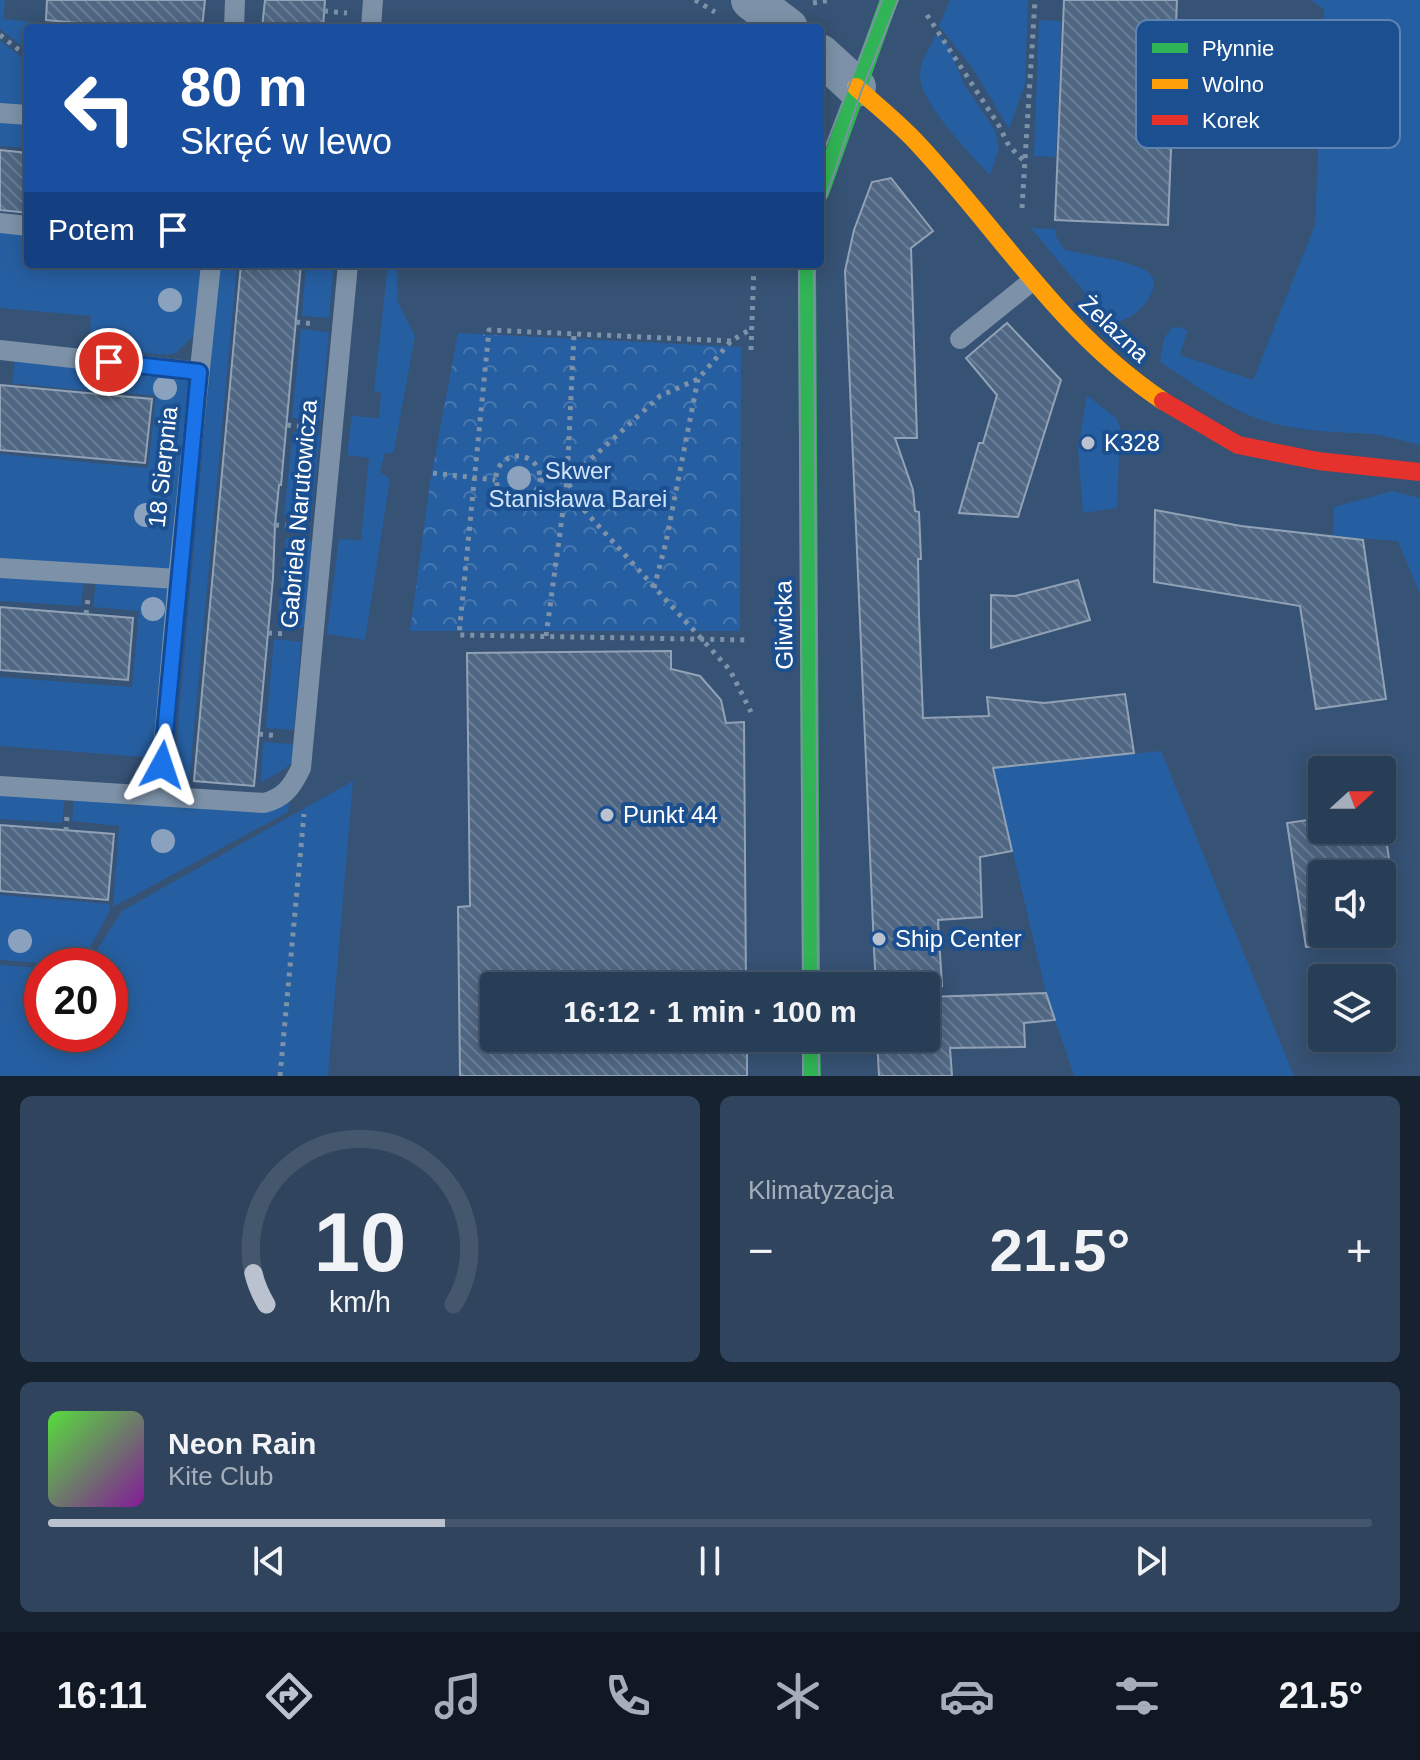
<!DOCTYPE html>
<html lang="pl">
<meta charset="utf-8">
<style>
:root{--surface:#283e57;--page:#30455d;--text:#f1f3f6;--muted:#a5aeba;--line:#44576d;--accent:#b9c2ce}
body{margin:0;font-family:Arial,sans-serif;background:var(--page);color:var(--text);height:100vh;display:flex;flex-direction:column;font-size:30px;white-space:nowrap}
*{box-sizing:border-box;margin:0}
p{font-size:26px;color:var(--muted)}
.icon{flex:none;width:44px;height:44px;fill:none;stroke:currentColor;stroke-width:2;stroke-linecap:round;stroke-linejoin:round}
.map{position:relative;height:1076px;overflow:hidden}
.sheet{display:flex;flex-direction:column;gap:20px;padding:20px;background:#162230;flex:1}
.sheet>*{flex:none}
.hud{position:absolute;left:24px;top:24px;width:800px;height:244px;border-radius:8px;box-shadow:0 4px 20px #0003,0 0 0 2px var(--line);background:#1a4fa0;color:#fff;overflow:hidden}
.needle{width:52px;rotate:69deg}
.fabs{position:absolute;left:1308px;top:756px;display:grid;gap:16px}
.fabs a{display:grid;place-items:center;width:88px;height:88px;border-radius:8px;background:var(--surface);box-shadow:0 4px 20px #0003,0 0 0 2px var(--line);font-size:40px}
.speed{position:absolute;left:24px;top:948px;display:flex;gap:16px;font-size:40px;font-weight:700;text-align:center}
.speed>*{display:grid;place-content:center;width:104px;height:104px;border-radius:50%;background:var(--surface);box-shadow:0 4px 20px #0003,0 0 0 2px var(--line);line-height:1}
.speed .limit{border:12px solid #d22;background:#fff;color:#111}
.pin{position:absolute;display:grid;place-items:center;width:68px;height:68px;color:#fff;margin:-34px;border:4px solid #fff;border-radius:50%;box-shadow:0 2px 8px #0007}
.me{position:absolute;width:88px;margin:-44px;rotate:5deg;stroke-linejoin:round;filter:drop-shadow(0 0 6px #0008)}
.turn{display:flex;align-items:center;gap:28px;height:168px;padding:0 24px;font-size:36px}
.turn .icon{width:104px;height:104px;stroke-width:2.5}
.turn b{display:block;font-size:56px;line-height:68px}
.then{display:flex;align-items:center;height:76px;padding:0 24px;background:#0003;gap:16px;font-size:30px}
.big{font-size:60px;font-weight:800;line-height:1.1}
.sheet .card{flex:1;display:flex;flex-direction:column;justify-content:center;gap:12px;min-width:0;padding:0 28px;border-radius:12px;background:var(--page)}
.sheet .dial{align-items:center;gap:0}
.dial svg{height:208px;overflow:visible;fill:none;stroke:var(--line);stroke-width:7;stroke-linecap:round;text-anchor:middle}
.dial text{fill:var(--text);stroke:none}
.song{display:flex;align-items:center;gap:24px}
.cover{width:96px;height:96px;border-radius:12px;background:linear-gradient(135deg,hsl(110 70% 55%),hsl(290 70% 35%))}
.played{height:8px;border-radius:4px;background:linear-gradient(90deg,var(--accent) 30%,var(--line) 30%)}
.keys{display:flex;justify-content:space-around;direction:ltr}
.heat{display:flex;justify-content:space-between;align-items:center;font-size:44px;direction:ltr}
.sheet .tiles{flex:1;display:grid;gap:20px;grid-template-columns:1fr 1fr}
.card:last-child{grid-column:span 2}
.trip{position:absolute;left:480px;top:972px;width:460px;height:80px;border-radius:8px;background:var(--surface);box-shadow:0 4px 20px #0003,0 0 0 2px var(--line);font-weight:800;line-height:80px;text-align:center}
.tab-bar{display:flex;height:128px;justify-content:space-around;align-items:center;background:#101923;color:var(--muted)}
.tab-bar .icon{width:56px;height:56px}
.tab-bar .current{color:var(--accent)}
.tab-bar b{font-size:36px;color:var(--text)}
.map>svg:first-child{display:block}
.green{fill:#265fa1}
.forest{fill:url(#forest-crowns)}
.building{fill:url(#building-back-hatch);stroke:#92a2b6;stroke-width:2}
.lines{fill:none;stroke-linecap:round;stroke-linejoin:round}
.path{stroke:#7d92a8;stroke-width:5;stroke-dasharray:4 6;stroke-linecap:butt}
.lane{stroke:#7d92a8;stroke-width:20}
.street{stroke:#7d92a8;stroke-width:40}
.fast{stroke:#30b455;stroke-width:18}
.slow{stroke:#ff9f0a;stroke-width:18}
.jam{stroke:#e5322d;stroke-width:18}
.tram{stroke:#7e92a7;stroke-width:2}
.tree{fill:#8aa2be}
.route-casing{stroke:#114b97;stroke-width:20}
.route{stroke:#1a73e8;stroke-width:14}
.poi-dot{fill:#b9c2ce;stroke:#1b4f8f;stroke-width:3}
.labels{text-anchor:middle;stroke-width:8;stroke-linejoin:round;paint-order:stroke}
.street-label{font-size:24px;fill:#fff;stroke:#1b4f8f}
.poi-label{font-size:24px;fill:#fff;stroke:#1b4f8f;text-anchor:start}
.park-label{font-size:24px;fill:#cfe3fa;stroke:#1b4f8f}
.key{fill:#1b4f8f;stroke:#5f84b1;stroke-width:2}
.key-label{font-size:22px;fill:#fff}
</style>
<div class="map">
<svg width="1420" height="1076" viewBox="0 0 1420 1076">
<defs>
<pattern id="forest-crowns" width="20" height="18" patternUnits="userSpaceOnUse" patternTransform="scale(2)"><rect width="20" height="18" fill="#265fa1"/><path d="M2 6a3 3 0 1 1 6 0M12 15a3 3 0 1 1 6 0" fill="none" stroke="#4777af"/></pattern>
<pattern id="building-back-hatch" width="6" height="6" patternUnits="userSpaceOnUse" patternTransform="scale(2)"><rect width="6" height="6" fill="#506783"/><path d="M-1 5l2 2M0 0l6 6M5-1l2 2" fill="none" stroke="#6a7e96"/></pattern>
</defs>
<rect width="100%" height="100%" fill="#365274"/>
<!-- green -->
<g class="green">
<polygon points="0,0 5,0 3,19 96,28 28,28 28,51 0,29"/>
<polygon points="950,0 1028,0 1025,84 1009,129 973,69 939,26"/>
<path d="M 1311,0 L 1420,0 L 1420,445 C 1404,441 1388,436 1372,434 C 1341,432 1310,432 1280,425 C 1235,415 1198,387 1160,362 L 1164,338 L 1172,328 L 1181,327 L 1187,331 L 1180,355 L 1253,380 L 1315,225 L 1324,9 Z"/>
<polygon points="1039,20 1061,21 1056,157 1034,156"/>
<path d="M 937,34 L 946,42 L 965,86 L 995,130 L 999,148 L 990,175 C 972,156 918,101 920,74 C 920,60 931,46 937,34 Z"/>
<polygon points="0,41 28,62 28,106 0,104"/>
<polygon points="0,119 28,120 28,148 0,146"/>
<path d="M 1031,228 L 1055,229 L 1056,237 L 1065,250 C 1084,255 1138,261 1150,274 C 1158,282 1152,294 1146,302 C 1137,315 1125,321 1110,323 Z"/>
<polygon points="0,232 28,234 28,264 203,264 195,334 176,353 167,355 89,347 91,316 0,308"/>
<polygon points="219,264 237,264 189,782 182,781 174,772"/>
<polygon points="306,264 334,264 329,318 302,316"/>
<polygon points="388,264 397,264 397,300 415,336 394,451 391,454 385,452 380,472 390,479 365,640 327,634 339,539 361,540 369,458 347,455 352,416 379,418 381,392 374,391"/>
<polygon points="301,329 329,332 321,420 292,418"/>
<polygon points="15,356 104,365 100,392 12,383"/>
<polygon points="113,366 191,375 172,573 0,562 0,454 148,468 156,396 110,391"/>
<polygon points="1087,395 1116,418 1120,427 1117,508 1083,513 1078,450"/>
<polygon points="293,432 320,435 311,518 284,515"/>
<polygon points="1393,491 1420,498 1420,594 1398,541 1333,536 1334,507"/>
<polygon points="286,538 312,541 304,628 277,625"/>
<polygon points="0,574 84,579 81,606 0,601"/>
<polygon points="96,580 173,583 157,758 0,746 0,677 132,687 139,611 93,607"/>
<polygon points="274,639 301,642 294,730 266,728"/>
<polygon points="263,742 293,744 293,763 261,783"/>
<polygon points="1161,751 1294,1076 1074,1076 1046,993 993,768"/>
<polygon points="353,781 328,1076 0,1076 0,965 42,968 42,1034 110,1034 110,966 87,966 122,911"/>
<polygon points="0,792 65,796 62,823 0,819"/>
<polygon points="290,795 288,812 113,907 119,826 72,821 74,796"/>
<polygon points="0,895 110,904 109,912 80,966 0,960"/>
</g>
<!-- forest -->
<polygon class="forest" points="458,333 741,347 740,631 410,631 430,483"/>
<!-- building -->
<g class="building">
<polygon points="47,0 205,0 202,28 132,28 46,20"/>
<polygon points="265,0 325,0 323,28 262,28"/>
<polygon points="1064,0 1177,0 1168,225 1055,220"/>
<polygon points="0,150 28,153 28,213 0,210"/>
<polygon points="891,178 933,231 911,248 917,438 895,438 913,490 915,511 919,512 921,559 918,559 919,615 923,718 989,716 987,697 1044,703 1125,694 1134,753 993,768 1012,851 980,857 982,917 938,920 942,986 876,986 874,949 845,271 854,230 872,182"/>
<polygon points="241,264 301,264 281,485 279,485 275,525 273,578 254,786 194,781"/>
<polygon points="1007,323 1061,380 1018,517 959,513 979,443 983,443 997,395 966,358"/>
<polygon points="0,385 152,399 145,463 0,450"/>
<polygon points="1155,510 1241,526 1363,540 1386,699 1316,709 1300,606 1154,582"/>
<polygon points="1078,580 1090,620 991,648 991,595 1015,596"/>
<polygon points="0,607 133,618 128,680 0,670"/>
<polygon points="671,651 671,669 700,676 721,700 726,723 744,722 746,986 494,986 494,1038 747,1038 747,1076 460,1076 458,907 470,906 467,653"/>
<polygon points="1322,818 1322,830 1385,830 1391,874 1322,874 1322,946 1306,947 1287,823"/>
<polygon points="0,825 114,834 108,900 0,891"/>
<polygon points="1046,993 1055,1020 1024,1023 1025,1047 950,1048 952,1076 879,1076 877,1038 926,1038 926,997"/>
</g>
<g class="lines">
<!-- path -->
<g class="path">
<polyline points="695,0 715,12"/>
<polyline points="813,3 831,0"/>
<polyline points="324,11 347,13"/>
<polyline points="927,15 998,124 1009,146 1026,163"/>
<polyline points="0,35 28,57"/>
<polyline points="1022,208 1035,0"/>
<polyline points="296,322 315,324"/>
<polyline points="731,341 489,330 459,635 749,640"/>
<polyline points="751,350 754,264"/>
<polyline points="287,425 306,427"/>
<circle cx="518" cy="478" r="22"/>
<polyline points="433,473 495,480"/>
<polyline points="540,480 567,481 660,396 698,379 731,341 751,329"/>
<polyline points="567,480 574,334"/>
<polyline points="275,525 297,527"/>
<polyline points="654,588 666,542 698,379"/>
<polyline points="86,614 88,599"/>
<polyline points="268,633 287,634"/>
<polyline points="546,636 567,481 584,510 730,670 751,712"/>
<polyline points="259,734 278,736"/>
<polyline points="66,831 67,816"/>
<polyline points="280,1076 304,814"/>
</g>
<!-- lane -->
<g class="lane">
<polyline points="234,28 235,0"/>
<polyline points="371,28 373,0"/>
<polyline points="0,113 28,115"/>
<polyline points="0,223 28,226"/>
<polyline points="960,339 1032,281"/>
<polyline points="0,350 199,372"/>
<polyline points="0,568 178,579 211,264"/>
<path d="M 0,786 L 264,803 C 284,798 292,787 301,768 L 348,264"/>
<polyline points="159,796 178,579"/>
</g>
<!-- street -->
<g class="street">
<polyline points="751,0 788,28"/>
<polyline points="820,54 856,87"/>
</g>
<!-- fast -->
<g class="fast">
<polyline points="820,193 889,0"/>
<polyline points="807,264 811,986"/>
<polyline points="811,1038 812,1076"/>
</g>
<!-- slow -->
<path class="slow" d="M 856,87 C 877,106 900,124 919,145 C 1001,233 1061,333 1163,401"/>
<!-- jam -->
<polyline class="jam" points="1163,401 1238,445 1318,461 1420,472"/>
<!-- tram -->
<g class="tram">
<polyline points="820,161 882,0"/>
<polyline points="820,215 861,92 898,0"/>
<polyline points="799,264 803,986"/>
<polyline points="814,264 818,986"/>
<polyline points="803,1038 803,1076"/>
<polyline points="819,1038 819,1076"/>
</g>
</g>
<!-- trees -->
<g class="tree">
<circle cx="170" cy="300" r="12"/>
<circle cx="165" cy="388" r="12"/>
<circle cx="519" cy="478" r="12"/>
<circle cx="146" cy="515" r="12"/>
<circle cx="153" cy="609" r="12"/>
<circle cx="163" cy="841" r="12"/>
<circle cx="20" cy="941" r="12"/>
</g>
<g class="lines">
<!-- route casing -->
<g class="route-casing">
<polyline id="route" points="109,362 199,372 162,765"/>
</g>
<!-- route -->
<use href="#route" class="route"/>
</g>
<!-- markers -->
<g class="poi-dot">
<circle cx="1088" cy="443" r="8"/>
<circle cx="607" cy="815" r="8"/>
<circle cx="879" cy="939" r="8"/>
</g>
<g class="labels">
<!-- street labels -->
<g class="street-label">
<text transform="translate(1114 329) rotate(43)" y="8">Żelazna</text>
<text transform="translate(163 467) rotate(-84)" y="8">18 Sierpnia</text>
<text transform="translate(299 514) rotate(-85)" y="8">Gabriela Narutowicza</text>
<text transform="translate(784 625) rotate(-91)" y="8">Gliwicka</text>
</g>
<!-- poi labels -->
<g class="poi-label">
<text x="1104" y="451">K328</text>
<text x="623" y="823">Punkt 44</text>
<text x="895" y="947">Ship Center</text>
</g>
<!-- park labels -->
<g class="park-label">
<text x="578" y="479">Skwer<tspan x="578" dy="28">Stanisława Barei</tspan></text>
</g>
</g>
<!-- legend -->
<rect x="1136" y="20" width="264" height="128" rx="12" class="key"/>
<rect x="1152" y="43" width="36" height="10" fill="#30b455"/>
<rect x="1152" y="79" width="36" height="10" fill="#ff9f0a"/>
<rect x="1152" y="115" width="36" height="10" fill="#e5322d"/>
<g class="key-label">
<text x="1202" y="56">Płynnie</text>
<text x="1202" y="92">Wolno</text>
<text x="1202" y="128">Korek</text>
</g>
</svg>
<div class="fabs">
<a><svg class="needle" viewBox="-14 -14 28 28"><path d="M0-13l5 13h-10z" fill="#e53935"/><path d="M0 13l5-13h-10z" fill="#a5aeba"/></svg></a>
<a><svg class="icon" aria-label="sound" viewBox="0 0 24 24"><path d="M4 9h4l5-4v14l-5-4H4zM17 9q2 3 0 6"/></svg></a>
<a><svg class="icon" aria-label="layers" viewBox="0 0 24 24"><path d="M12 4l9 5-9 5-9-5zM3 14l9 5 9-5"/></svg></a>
</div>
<div class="speed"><div class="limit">20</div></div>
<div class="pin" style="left:109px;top:362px;background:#d93025"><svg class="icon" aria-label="arrive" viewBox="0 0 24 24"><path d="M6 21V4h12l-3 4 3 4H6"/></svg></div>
<svg class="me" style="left:162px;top:765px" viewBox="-20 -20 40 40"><path d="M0-17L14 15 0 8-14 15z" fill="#1a73e8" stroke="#fff" stroke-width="4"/></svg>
<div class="trip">16:12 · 1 min · 100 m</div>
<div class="hud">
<div class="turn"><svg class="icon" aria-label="left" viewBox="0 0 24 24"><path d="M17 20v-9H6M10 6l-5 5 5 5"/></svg><div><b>80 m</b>Skręć w lewo</div></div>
<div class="then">Potem<svg class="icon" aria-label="arrive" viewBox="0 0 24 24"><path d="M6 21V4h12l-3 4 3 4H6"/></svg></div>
</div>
</div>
<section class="sheet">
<div class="tiles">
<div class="card dial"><svg viewBox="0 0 100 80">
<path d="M14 69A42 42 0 1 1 86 69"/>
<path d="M14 69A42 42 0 0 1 9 57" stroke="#b9c2ce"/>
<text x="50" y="56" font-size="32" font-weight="700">10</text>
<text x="50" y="72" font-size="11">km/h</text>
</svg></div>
<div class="card"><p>Klimatyzacja</p>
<div class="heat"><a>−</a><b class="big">21.5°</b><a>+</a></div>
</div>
<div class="card">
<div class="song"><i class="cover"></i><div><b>Neon Rain</b><p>Kite Club</p></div></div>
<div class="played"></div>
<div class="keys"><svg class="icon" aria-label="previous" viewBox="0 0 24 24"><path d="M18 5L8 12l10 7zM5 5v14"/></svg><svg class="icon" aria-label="pause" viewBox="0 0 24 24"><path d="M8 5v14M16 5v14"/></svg><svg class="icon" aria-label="next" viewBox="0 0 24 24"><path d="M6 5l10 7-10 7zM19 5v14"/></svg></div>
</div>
</div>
</section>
<nav class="tab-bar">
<b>16:11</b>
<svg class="icon current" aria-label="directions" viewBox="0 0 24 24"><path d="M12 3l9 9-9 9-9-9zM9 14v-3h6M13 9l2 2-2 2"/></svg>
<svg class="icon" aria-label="music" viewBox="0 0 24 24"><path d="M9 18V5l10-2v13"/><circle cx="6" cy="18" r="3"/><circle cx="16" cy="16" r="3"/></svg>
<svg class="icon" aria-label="phone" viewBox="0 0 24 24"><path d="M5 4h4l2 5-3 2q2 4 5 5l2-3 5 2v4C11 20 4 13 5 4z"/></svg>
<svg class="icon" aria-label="climate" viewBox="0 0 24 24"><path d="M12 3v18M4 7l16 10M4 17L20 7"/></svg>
<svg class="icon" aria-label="car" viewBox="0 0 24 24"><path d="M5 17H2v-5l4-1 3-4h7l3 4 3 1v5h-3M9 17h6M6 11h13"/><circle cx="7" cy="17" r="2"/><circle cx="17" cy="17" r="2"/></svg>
<svg class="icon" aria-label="filters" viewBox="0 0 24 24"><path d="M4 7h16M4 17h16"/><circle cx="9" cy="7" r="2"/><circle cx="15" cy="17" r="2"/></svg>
<b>21.5°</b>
</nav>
